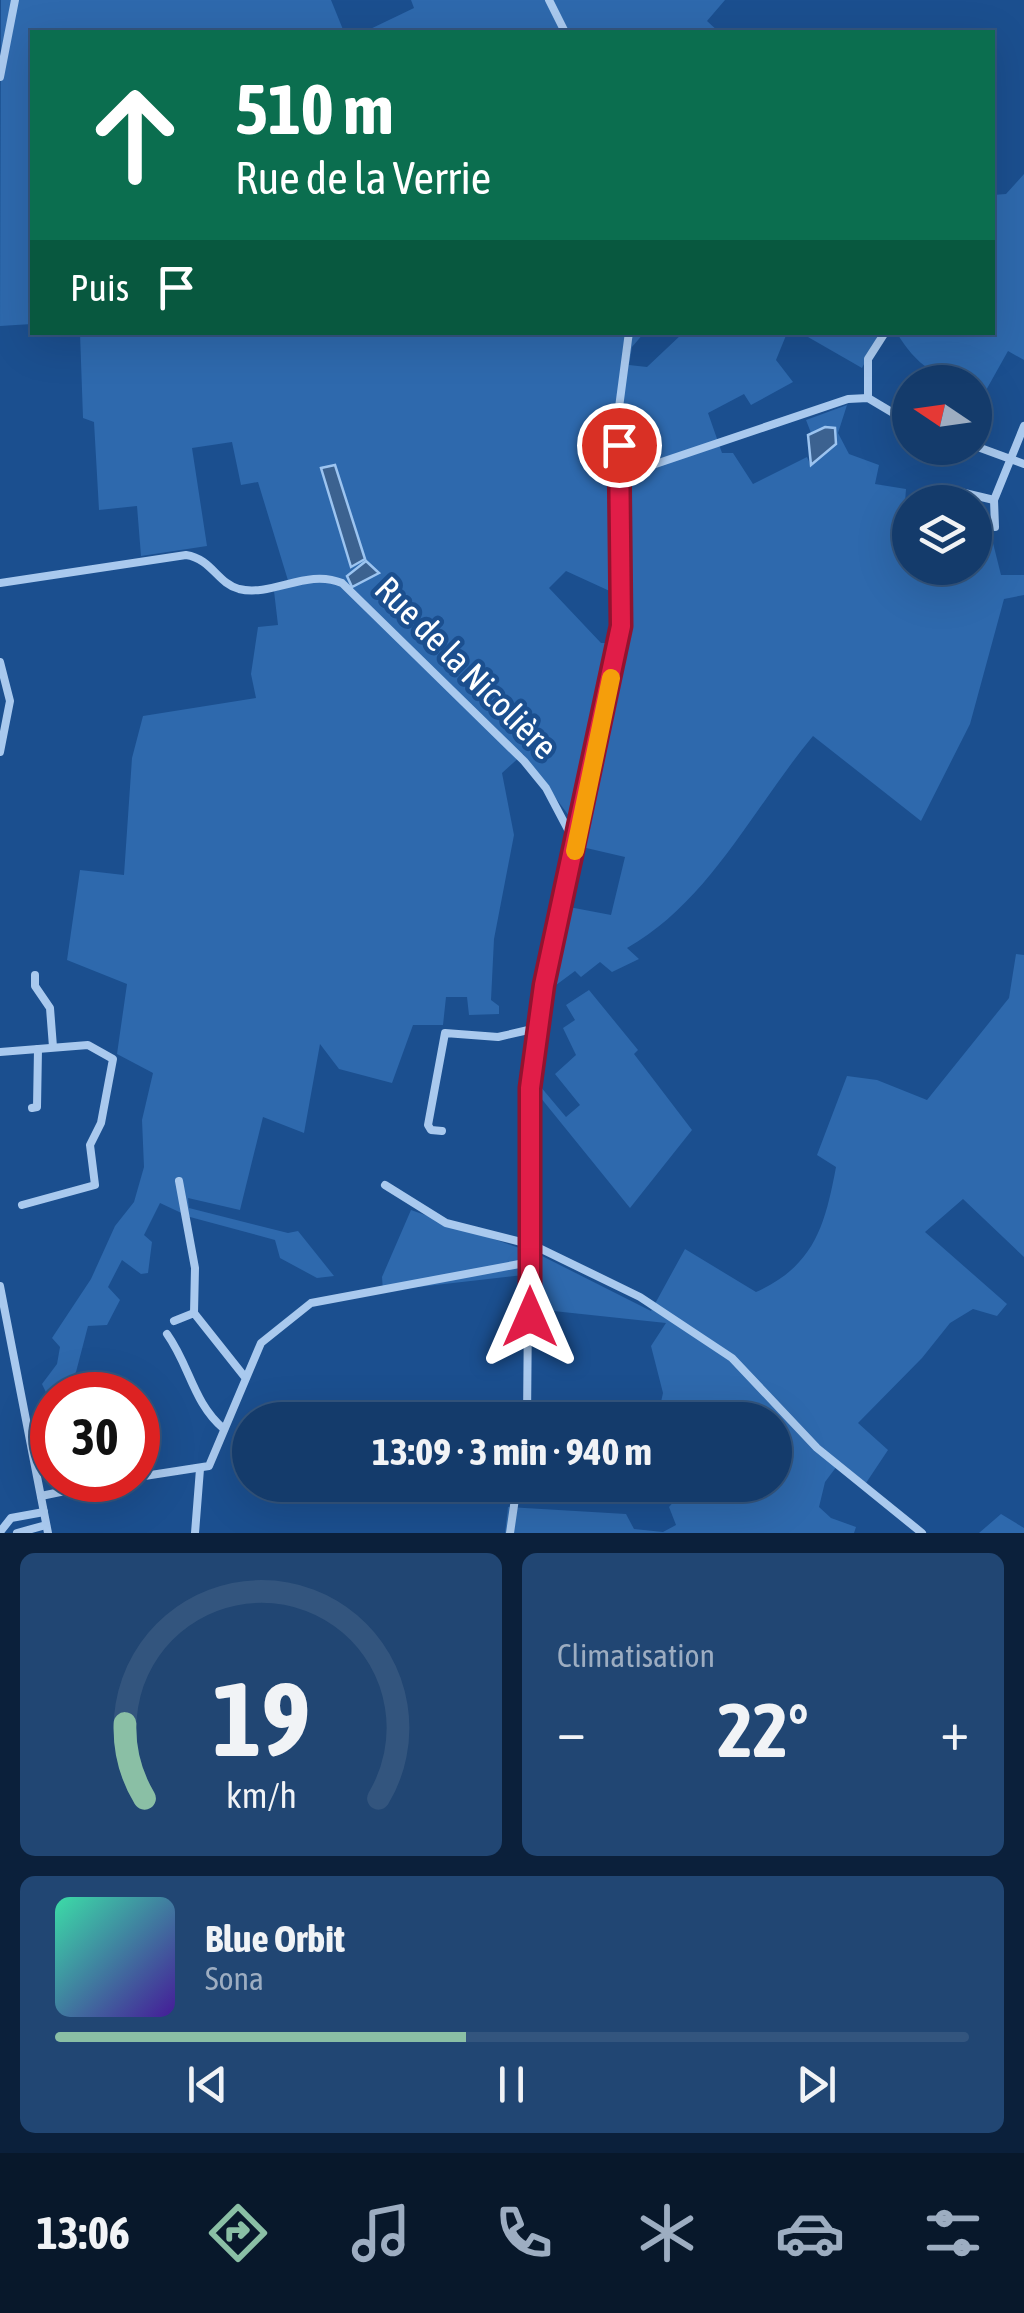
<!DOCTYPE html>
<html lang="fr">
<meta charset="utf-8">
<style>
:root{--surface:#143b6b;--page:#214673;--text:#f1f3f6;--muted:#9dadc1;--line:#33557e;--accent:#8abfa5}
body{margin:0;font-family:"Asap Condensed",sans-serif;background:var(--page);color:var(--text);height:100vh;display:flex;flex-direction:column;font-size:38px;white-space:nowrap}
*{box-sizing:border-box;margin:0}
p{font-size:32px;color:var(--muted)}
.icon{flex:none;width:55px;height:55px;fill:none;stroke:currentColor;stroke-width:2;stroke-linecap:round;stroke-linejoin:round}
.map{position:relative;height:1533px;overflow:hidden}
.panel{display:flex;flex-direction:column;gap:20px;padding:20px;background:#0b203b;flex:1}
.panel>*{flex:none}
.top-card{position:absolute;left:30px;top:30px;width:965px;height:305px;border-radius:0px;box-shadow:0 10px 40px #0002,0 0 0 2px var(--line);background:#0b6e4f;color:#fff;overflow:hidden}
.needle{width:65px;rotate:283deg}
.controls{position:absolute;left:892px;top:365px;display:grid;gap:20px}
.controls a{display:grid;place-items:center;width:100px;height:100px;border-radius:50%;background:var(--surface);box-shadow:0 10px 40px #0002,0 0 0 2px var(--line);font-size:50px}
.speed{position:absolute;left:30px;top:1372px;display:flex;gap:20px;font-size:50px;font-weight:700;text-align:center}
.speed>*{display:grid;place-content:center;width:130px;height:130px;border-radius:50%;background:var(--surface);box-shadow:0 10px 40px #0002,0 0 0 2px var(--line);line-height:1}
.speed .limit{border:15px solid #d22;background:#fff;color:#111}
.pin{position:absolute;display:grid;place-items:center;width:85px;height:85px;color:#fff;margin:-42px;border:5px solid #fff;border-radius:50%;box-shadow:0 2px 10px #0007}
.me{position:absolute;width:110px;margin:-55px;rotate:0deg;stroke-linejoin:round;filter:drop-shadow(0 0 8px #0008)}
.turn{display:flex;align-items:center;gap:35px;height:210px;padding:0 40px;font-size:45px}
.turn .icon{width:130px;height:130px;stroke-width:2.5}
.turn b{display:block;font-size:70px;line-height:85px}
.then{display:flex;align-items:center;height:95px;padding:0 40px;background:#0003;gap:20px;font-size:38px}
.big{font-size:75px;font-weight:700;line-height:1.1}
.panel .tile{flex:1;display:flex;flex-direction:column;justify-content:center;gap:15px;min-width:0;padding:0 35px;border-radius:15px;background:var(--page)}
.panel .dial{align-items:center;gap:0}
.dial svg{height:260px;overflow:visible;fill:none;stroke:var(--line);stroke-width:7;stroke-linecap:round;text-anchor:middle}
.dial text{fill:var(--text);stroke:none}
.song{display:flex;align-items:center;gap:30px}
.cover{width:120px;height:120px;border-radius:15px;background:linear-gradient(135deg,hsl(160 70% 55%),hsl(260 70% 35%))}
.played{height:10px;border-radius:5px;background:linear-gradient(90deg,var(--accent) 45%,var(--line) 45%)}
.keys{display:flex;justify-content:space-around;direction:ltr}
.heat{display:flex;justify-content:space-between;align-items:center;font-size:55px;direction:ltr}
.panel .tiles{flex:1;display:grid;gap:20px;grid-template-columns:1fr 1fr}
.tile:last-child{grid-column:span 2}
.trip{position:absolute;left:232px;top:1402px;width:560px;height:100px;border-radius:50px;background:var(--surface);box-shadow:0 10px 40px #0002,0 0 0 2px var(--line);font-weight:700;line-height:100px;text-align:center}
.dock{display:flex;height:160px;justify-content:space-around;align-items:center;background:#08182b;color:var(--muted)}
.dock .icon{width:70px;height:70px}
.dock .on{color:var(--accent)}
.dock b{font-size:45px;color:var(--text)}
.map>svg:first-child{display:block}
.green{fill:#2e69ad;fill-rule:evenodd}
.water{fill:#3c6290;stroke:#9cc4f0;stroke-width:2.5}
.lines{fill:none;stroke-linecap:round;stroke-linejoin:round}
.minor{stroke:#a9c9ee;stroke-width:8}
.route-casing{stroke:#92132f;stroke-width:25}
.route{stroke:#e11d48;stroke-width:18}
.slow{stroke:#f59e0b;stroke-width:18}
.labels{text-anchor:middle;stroke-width:9;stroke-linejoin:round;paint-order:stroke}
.street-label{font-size:35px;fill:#fff;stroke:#1b4f8f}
</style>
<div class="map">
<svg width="1024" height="1533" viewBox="0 0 1024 1533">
<rect width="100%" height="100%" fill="#1b4f8f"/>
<!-- green -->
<g class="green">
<polygon points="1,0 331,0 344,32 32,32 32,324 0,326"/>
<polygon points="411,0 725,0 707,21 719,32 364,32 414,8"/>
<path d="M 1024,174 L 1024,360 L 1008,351 L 980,401 L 975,398 L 975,382 C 939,382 915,364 897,333 L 992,332 L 993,195 L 1006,194 Z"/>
<path d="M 80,333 L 644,333 L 632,347 L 629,365 L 647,367 L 683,333 L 787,333 L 776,360 L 793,382 L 751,405 L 744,394 L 708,413 L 722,453 L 733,453 L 753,484 L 807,457 L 810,464 L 836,444 L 835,428 L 811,433 L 806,420 L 847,405 L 838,433 L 849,454 L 879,465 L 875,484 L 906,489 L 903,529 L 910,531 L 910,568 L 975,568 L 975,531 L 991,535 L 1001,575 L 1024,575 L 1024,595 L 1004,599 L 970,724 L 921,821 L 813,736 C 753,808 709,902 627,948 L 639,959 L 612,972 L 600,962 L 581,977 L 575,971 L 552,988 L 549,980 L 569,907 L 611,915 L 625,857 L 582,847 L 585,829 L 572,820 L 523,754 L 502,773 L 514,835 L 494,939 L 491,1000 L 499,1006 L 499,1014 L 469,1015 L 467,997 L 446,997 L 443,1025 L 413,1025 L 392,1083 L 339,1069 L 320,1044 L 304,1133 L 263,1117 L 240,1210 L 188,1198 L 189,1208 L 288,1233 L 298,1231 L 334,1276 L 317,1278 L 280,1258 L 275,1240 L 190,1217 L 160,1203 L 144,1235 L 152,1242 L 148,1273 L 141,1274 L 122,1260 L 108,1287 L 120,1300 L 107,1325 L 88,1326 L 76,1372 L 61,1392 L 64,1395 L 52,1395 L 52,1405 L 42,1384 L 57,1364 L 60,1347 L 52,1338 L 91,1279 L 115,1226 L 134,1202 L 144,1167 L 142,1120 L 153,1073 L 117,1054 L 127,984 L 67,960 L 80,870 L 124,875 L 132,758 L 143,716 L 256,698 L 251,674 L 258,627 L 278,625 L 274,591 L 290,587 L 258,482 L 241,485 L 232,442 L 192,448 L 207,546 L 141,556 L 137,506 L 99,510 L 94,422 L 83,418 ZM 566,571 L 614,593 L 613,643 L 601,643 L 549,588 Z"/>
<polygon points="801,333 880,333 862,368"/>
<path d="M 1016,954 L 1024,955 L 1024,1257 L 963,1199 L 925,1232 L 1007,1304 L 997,1316 L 973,1309 L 950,1323 L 922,1358 L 858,1423 L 888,1450 L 866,1483 L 840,1462 L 825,1482 L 819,1507 L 831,1518 L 856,1527 L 854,1533 L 505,1533 L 508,1507 L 626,1514 L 634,1529 L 663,1532 L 676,1525 L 669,1507 L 676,1499 L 674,1485 L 775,1485 L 775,1420 L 657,1420 L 663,1393 L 651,1346 L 666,1323 L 525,1308 L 523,1275 L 383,1291 L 382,1277 L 411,1210 L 542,1256 L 651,1311 L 685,1249 L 756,1292 C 814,1266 825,1226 836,1167 L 817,1155 L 847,1076 L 877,1080 L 927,1100 L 1009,998 Z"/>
<polygon points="589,990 638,1050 634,1054 692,1130 630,1208 536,1092 540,1086 566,1117 580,1105 555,1074 576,1055 563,1028 575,1020 566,1005"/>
<polygon points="1001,1514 1024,1528 1024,1533 979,1533"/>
</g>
<!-- water -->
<g class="water">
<polygon points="825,427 835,428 836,444 811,465 808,435"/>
<polygon points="335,465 365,559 351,567 321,468"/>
<polygon points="366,561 379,573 352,587 347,576"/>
</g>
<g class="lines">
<!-- minor -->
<g class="minor">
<polyline points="549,0 565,32"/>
<polyline points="0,77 15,0"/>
<polyline points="868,398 868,359 884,334"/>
<polyline points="975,446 1024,464"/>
<polyline points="620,476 848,399 868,398 910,423"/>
<polyline points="941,493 952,490 994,500"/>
<polyline points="995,527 994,500 1024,426"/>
<path d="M 0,583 L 186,555 C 212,559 217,583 239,589 C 273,597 307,568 342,583 L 524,761 L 546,788 L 575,843"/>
<polyline points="0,662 10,701 0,752"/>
<polyline points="35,975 35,986 50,1008 53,1047"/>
<polyline points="0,1052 88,1045 113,1059 101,1123 90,1145 95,1185 22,1205"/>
<polyline points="32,1108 37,1107 38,1049"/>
<polyline points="442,1131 431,1130 428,1125 445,1033 498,1037 537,1028"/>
<polyline points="179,1181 195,1268 194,1313"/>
<polyline points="385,1185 446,1223 533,1245 640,1297 732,1358 817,1448 922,1533"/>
<polyline points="0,1286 48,1533"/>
<polyline points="174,1321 194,1313 244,1376"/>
<path d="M 167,1334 C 190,1366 193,1403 224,1429"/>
<polyline points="527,1420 530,1088 543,985 621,626 618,415 629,332"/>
<polyline points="138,1477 209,1466 261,1343 311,1303 530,1262"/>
<polyline points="41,1496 118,1480"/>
<polyline points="0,1532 11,1518 44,1512"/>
<polyline points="17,1533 46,1525"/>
<polyline points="195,1533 200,1469"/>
<polyline points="510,1533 517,1485"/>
</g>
</g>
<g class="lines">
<!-- route casing -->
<g class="route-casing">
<polyline id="route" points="530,1317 530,1088 544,985 621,626 619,445"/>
</g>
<!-- route -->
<use href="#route" class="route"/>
<!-- slow -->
<polyline class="slow" points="575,851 611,678"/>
</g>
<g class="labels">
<!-- street labels -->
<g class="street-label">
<text transform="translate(466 668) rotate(45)" y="12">Rue de la Nicolière</text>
</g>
</g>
</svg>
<div class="controls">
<a><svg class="needle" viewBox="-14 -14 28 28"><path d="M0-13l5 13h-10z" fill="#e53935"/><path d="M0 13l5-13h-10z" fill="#9dadc1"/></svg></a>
<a><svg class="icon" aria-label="layers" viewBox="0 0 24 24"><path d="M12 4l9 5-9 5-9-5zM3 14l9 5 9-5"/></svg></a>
</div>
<div class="speed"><div class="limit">30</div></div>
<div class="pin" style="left:619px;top:445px;background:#d93025"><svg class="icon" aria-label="arrive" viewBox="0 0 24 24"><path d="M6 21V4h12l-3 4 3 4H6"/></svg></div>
<svg class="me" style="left:530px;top:1317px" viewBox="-20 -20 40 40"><path d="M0-17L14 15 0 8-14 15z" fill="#e11d48" stroke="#fff" stroke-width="4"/></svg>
<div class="trip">13:09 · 3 min · 940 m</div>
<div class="top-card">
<div class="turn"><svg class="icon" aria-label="ahead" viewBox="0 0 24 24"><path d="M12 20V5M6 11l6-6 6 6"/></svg><div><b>510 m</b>Rue de la Verrie</div></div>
<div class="then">Puis<svg class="icon" aria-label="arrive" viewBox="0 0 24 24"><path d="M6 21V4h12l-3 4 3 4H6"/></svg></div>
</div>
</div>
<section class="panel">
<div class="tiles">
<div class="tile dial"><svg viewBox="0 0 100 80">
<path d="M14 69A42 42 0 1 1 86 69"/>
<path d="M14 69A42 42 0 0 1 8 46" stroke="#8abfa5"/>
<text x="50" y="56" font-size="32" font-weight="700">19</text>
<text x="50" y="72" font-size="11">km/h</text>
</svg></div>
<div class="tile"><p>Climatisation</p>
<div class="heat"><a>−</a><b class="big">22°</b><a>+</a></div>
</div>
<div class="tile">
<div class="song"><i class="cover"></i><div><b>Blue Orbit</b><p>Sona</p></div></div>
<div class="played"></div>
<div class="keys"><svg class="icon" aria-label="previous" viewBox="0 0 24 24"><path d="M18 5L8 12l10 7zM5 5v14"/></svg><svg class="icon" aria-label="pause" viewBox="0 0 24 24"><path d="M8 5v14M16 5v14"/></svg><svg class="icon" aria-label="next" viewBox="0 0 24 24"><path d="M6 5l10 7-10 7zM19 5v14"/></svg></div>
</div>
</div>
</section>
<nav class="dock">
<b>13:06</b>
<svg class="icon on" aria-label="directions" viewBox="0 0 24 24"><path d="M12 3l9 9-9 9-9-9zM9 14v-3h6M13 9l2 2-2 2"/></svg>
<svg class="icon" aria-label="music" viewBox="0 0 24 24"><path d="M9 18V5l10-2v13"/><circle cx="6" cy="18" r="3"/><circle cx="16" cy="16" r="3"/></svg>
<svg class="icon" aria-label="phone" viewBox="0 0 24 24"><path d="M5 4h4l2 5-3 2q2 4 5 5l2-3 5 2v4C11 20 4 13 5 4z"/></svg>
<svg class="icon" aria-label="climate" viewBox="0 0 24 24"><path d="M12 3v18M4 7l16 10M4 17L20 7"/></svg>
<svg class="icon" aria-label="car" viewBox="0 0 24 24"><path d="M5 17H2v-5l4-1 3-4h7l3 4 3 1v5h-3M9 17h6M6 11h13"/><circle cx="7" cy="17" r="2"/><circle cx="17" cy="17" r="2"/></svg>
<svg class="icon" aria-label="filters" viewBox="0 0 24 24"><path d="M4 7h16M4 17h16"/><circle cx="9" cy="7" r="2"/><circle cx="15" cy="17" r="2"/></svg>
</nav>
